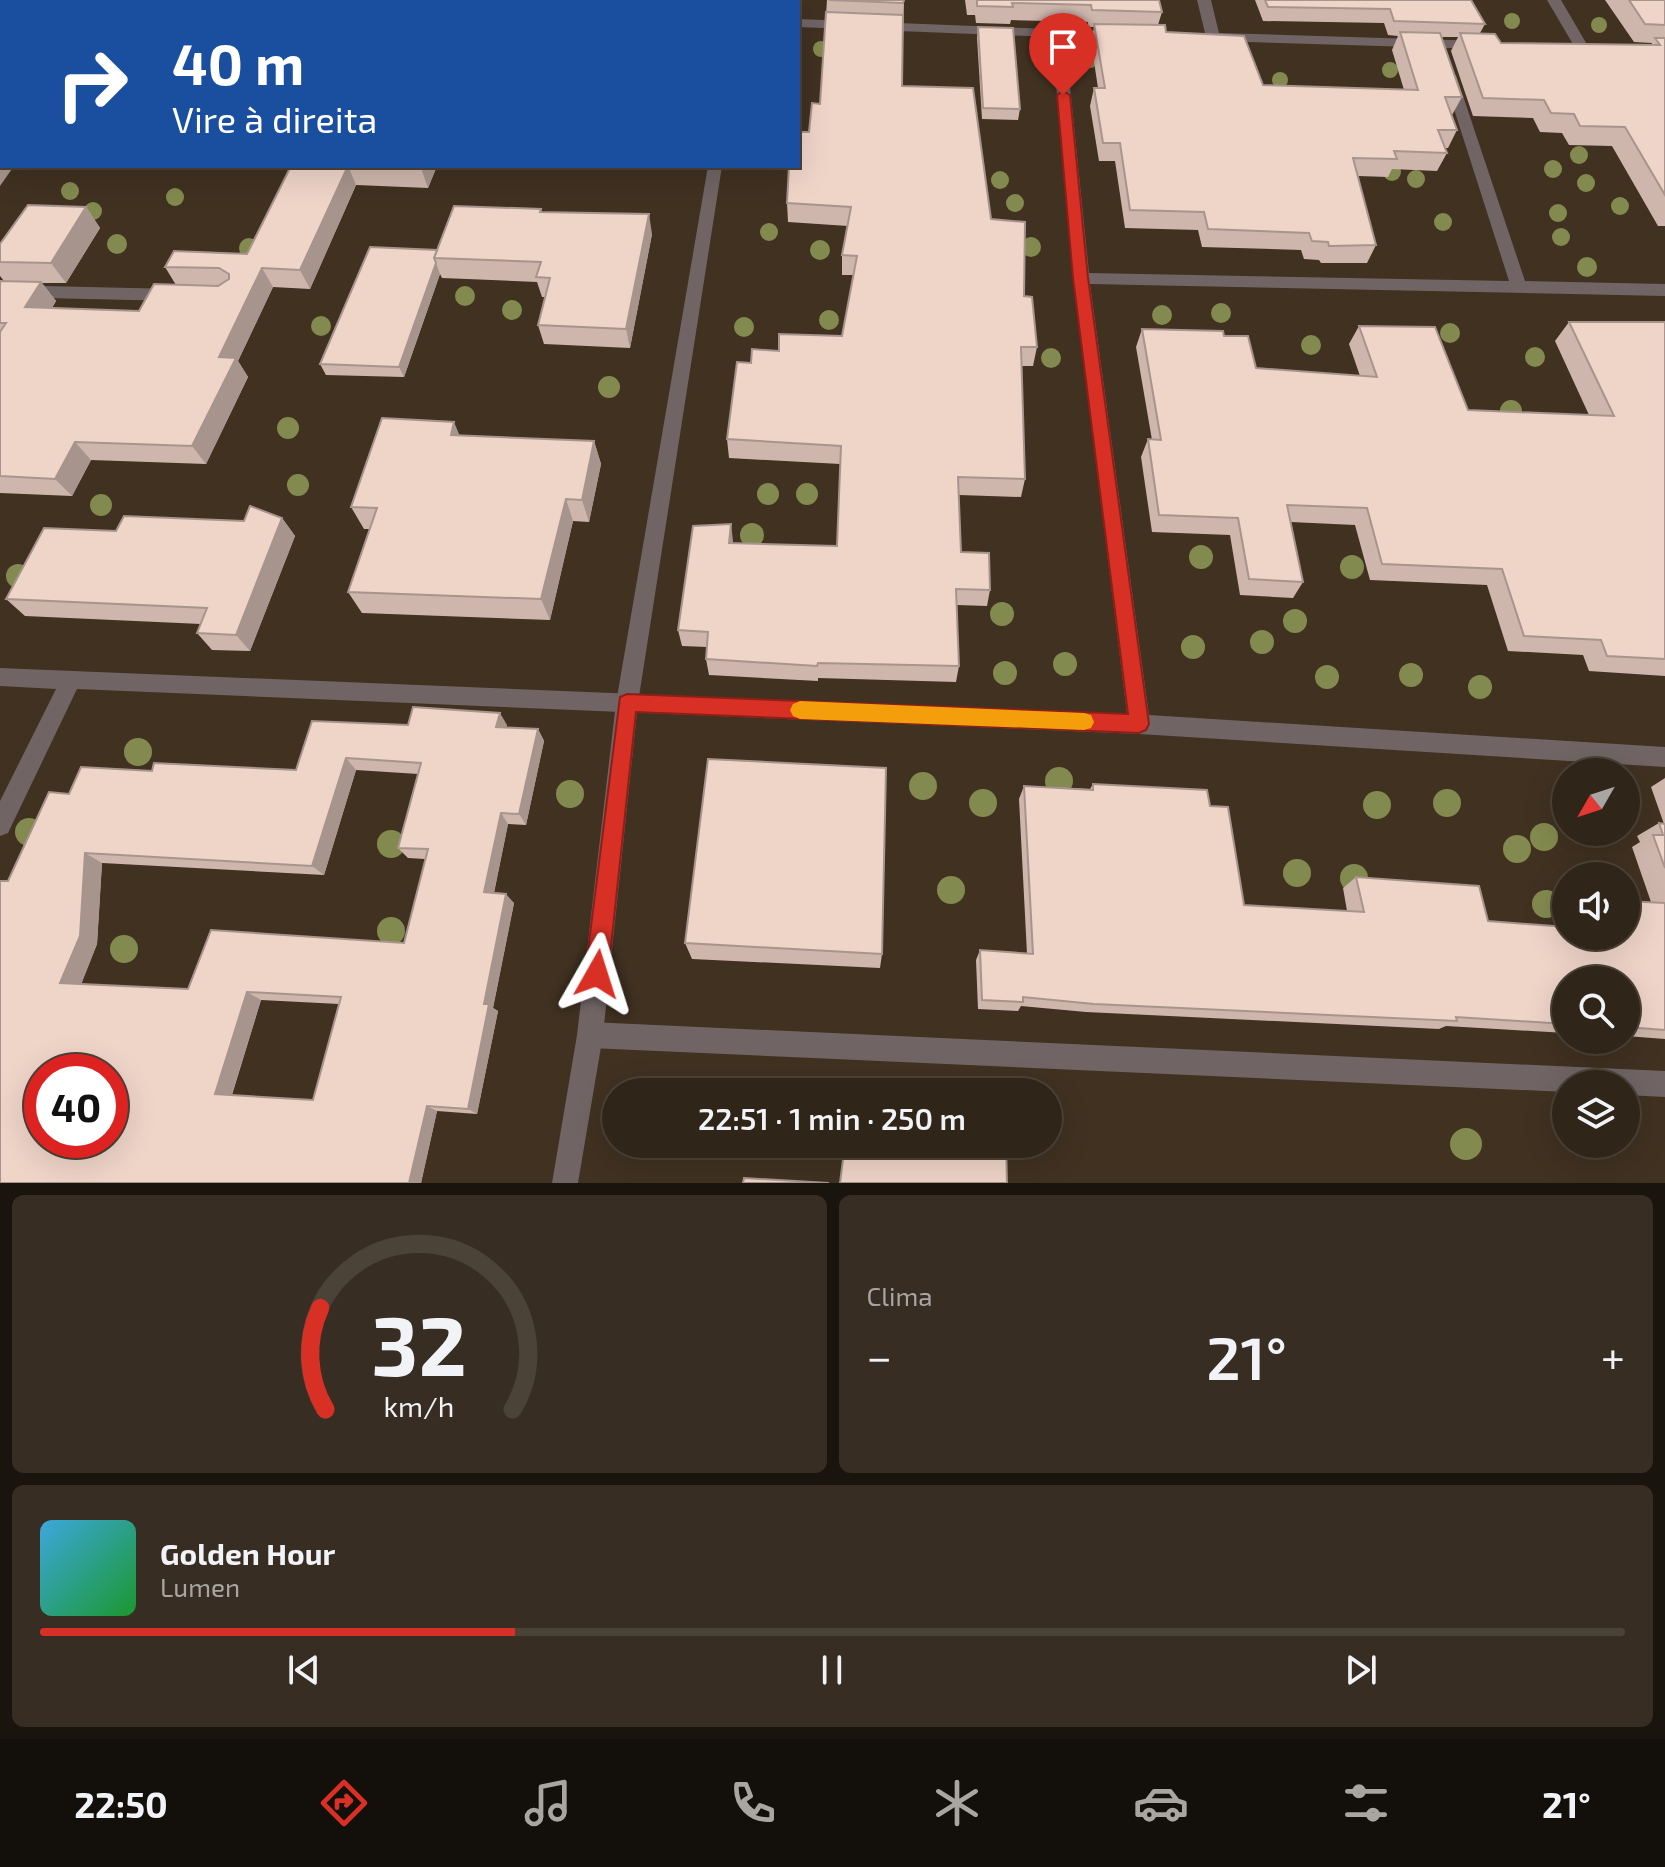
<!DOCTYPE html>
<html lang="pt">
<meta charset="utf-8">
<style>
:root{--surface:#302519;--page:#382d22;--text:#f1f3f6;--muted:#a8a5a2;--line:#4b4238;--accent:#d93025}
body{margin:0;font-family:"Exo 2",sans-serif;background:var(--page);color:var(--text);height:100vh;display:flex;flex-direction:column;font-size:30px;white-space:nowrap}
*{box-sizing:border-box;margin:0}
p{font-size:26px;color:var(--muted)}
.icon{flex:none;width:44px;height:44px;fill:none;stroke:currentColor;stroke-width:2;stroke-linecap:round;stroke-linejoin:round}
.map{position:relative;height:1183px;overflow:hidden}
.drawer{display:flex;flex-direction:column;gap:12px;padding:12px;background:#1a140e;flex:1}
.drawer>*{flex:none}
.hud{position:absolute;left:0px;top:0px;width:800px;height:168px;box-shadow:0 8px 32px #0002,0 0 0 2px var(--line);background:#1a4fa0;color:#fff;overflow:hidden}
.needle{width:52px;rotate:231deg}
.buttons{position:absolute;left:1552px;top:758px;display:grid;gap:16px}
.buttons a{display:grid;place-items:center;width:88px;height:88px;border-radius:50%;background:var(--surface);box-shadow:0 8px 32px #0002,0 0 0 2px var(--line);font-size:40px}
.speed{position:absolute;left:24px;top:1054px;display:flex;gap:16px;font-size:40px;font-weight:700;text-align:center}
.speed>*{display:grid;place-content:center;width:104px;height:104px;border-radius:50%;background:var(--surface);box-shadow:0 8px 32px #0002,0 0 0 2px var(--line);line-height:1}
.speed .limit{border:12px solid #d22;background:#fff;color:#111}
.pin{position:absolute;display:grid;place-items:center;width:68px;height:68px;color:#fff;margin:-82px -34px;border-radius:50% 50% 50% 0;rotate:-45deg;box-shadow:0 0 8px #0007}
.pin .icon{rotate:45deg}
.me{position:absolute;width:88px;margin:-44px;rotate:6deg;stroke-linejoin:round;filter:drop-shadow(0 0 6px #0008)}
.turn{display:flex;align-items:center;gap:28px;height:168px;padding:0 40px;font-size:36px}
.turn .icon{width:104px;height:104px;stroke-width:2.5}
.turn b{display:block;font-size:56px;line-height:68px}
.big{font-size:60px;font-weight:600;line-height:1.1}
.drawer .card{flex:1;display:flex;flex-direction:column;justify-content:center;gap:12px;min-width:0;padding:0 28px;border-radius:12px;background:var(--page)}
.drawer .dial{align-items:center;gap:0}
.dial svg{height:208px;overflow:visible;fill:none;stroke:var(--line);stroke-width:7;stroke-linecap:round;text-anchor:middle}
.dial text{fill:var(--text);stroke:none}
.song{display:flex;align-items:center;gap:24px}
.cover{width:96px;height:96px;border-radius:12px;background:linear-gradient(135deg,hsl(200 70% 55%),hsl(130 70% 35%))}
.played{height:8px;border-radius:4px;background:linear-gradient(90deg,var(--accent) 30%,var(--line) 30%)}
.keys{display:flex;justify-content:space-around;direction:ltr}
.heat{display:flex;justify-content:space-between;align-items:center;font-size:44px;direction:ltr}
.drawer .tiles{flex:1;display:grid;gap:12px;grid-template-columns:1fr 1fr}
.card:last-child{grid-column:span 2}
.trip{position:absolute;left:602px;top:1078px;width:460px;height:80px;border-radius:40px;background:var(--surface);box-shadow:0 8px 32px #0002,0 0 0 2px var(--line);font-weight:600;line-height:80px;text-align:center}
.menu{display:flex;height:128px;justify-content:space-around;align-items:center;background:#130f0a;color:var(--muted)}
.menu .icon{width:56px;height:56px}
.menu .active{color:var(--accent)}
.menu b{font-size:36px;color:var(--text)}
.map>svg:first-child{display:block}
.lines{fill:none;stroke-linecap:round;stroke-linejoin:round}
.minor{fill:#706464;fill-rule:evenodd}
.tertiary{fill:#706464;fill-rule:evenodd}
.tree{fill:#828a4f}
.wall{fill:#ceb6ac;fill-rule:evenodd}
.shaded-wall{fill:#a7948c}
.building{fill:#efd4c8;stroke:#a7948c;stroke-width:2;fill-rule:evenodd}
.route{fill:#d93025;stroke:#8d1f18;stroke-width:2}
.slow{fill:#f59e0b}
</style>
<div class="map">
<svg width="1665" height="1183" viewBox="0 0 1665 1183">
<rect width="100%" height="100%" fill="#403121"/>
<g class="lines">
<!-- minor -->
<g class="minor">
<polygon points="4,0 88,0 90,2 6,2"/>
<polygon points="380,0 394,0 379,2"/>
<polygon points="1197,0 1211,0 1219,33 1481,41 1488,45 1481,49 1213,41 1206,37"/>
<polygon points="1547,0 1561,0 1589,48 1587,51 1577,51"/>
<polygon points="798,19 1122,32 1122,38 1117,39 1065,37 1089,273 1509,281 1444,78 1456,75 1525,281 1665,284 1665,296 1090,284 1149,715 1665,747 1665,767 1139,734 77,689 8,833 0,836 0,801 56,689 0,686 0,668 1127,714 1073,278 1052,37 798,27"/>
<polygon points="0,285 176,289 184,295 176,301 0,297"/>
<polygon points="590,1022 1665,1071 1665,1097 1626,1095 1626,1084 1566,1084 1566,1092 590,1048 581,1044 577,1035 581,1026"/>
</g>
<!-- tertiary -->
<g class="tertiary">
<rect x="735" y="0" width="14" height="2"/>
<polygon points="708,166 722,166 638,703 603,1035 578,1183 552,1183 577,1035 616,703"/>
</g>
</g>
<!-- trees -->
<g class="tree">
<circle cx="1512" cy="21" r="8"/>
<circle cx="1599" cy="25" r="8"/>
<circle cx="821" cy="49" r="8"/>
<circle cx="1090" cy="60" r="8"/>
<circle cx="1390" cy="70" r="8"/>
<circle cx="1280" cy="80" r="8"/>
<circle cx="1579" cy="155" r="9"/>
<circle cx="1553" cy="169" r="9"/>
<circle cx="1392" cy="172" r="9"/>
<circle cx="1416" cy="179" r="9"/>
<circle cx="1000" cy="180" r="9"/>
<circle cx="1586" cy="183" r="9"/>
<circle cx="70" cy="191" r="9"/>
<circle cx="175" cy="197" r="9"/>
<circle cx="1015" cy="203" r="9"/>
<circle cx="1620" cy="206" r="9"/>
<circle cx="93" cy="211" r="9"/>
<circle cx="1558" cy="213" r="9"/>
<circle cx="1443" cy="222" r="9"/>
<circle cx="769" cy="232" r="9"/>
<circle cx="1561" cy="237" r="9"/>
<circle cx="117" cy="244" r="10"/>
<circle cx="1031" cy="247" r="10"/>
<circle cx="249" cy="248" r="10"/>
<circle cx="820" cy="250" r="10"/>
<circle cx="1587" cy="267" r="10"/>
<circle cx="465" cy="296" r="10"/>
<circle cx="512" cy="310" r="10"/>
<circle cx="1221" cy="313" r="10"/>
<circle cx="1162" cy="315" r="10"/>
<circle cx="829" cy="320" r="10"/>
<circle cx="321" cy="326" r="10"/>
<circle cx="744" cy="327" r="10"/>
<circle cx="1450" cy="333" r="10"/>
<circle cx="1311" cy="345" r="10"/>
<circle cx="1535" cy="357" r="10"/>
<circle cx="1051" cy="358" r="10"/>
<circle cx="609" cy="387" r="11"/>
<circle cx="1511" cy="411" r="11"/>
<circle cx="288" cy="428" r="11"/>
<circle cx="298" cy="485" r="11"/>
<circle cx="768" cy="494" r="11"/>
<circle cx="807" cy="494" r="11"/>
<circle cx="101" cy="505" r="11"/>
<circle cx="752" cy="535" r="12"/>
<circle cx="1201" cy="557" r="12"/>
<circle cx="1352" cy="567" r="12"/>
<circle cx="18" cy="576" r="12"/>
<circle cx="1002" cy="614" r="12"/>
<circle cx="1295" cy="621" r="12"/>
<circle cx="1262" cy="642" r="12"/>
<circle cx="1193" cy="647" r="12"/>
<circle cx="1065" cy="664" r="12"/>
<circle cx="1005" cy="673" r="12"/>
<circle cx="1411" cy="675" r="12"/>
<circle cx="1327" cy="677" r="12"/>
<circle cx="1480" cy="687" r="12"/>
<circle cx="138" cy="752" r="14"/>
<circle cx="1059" cy="781" r="14"/>
<circle cx="923" cy="786" r="14"/>
<circle cx="570" cy="794" r="14"/>
<circle cx="983" cy="803" r="14"/>
<circle cx="1447" cy="803" r="14"/>
<circle cx="1377" cy="805" r="14"/>
<circle cx="29" cy="832" r="14"/>
<circle cx="1544" cy="837" r="14"/>
<circle cx="391" cy="844" r="14"/>
<circle cx="1517" cy="849" r="14"/>
<circle cx="1297" cy="873" r="14"/>
<circle cx="1354" cy="878" r="14"/>
<circle cx="951" cy="890" r="14"/>
<circle cx="1546" cy="904" r="14"/>
<circle cx="391" cy="931" r="14"/>
<circle cx="124" cy="949" r="14"/>
<circle cx="1466" cy="1144" r="16"/>
</g>
<!-- wall -->
<g class="wall">
<polygon points="538,0 668,0 668,2 539,2"/>
<polygon points="827,0 904,0 902,86 991,219 1024,296 1037,347 1033,366 1022,366 1025,479 1021,497 959,495 961,552 990,590 987,606 957,605 959,666 956,682 818,678 818,681 709,675 706,659 707,647 682,646 678,630 733,543 837,546 840,464 729,458 727,439 751,363 779,351 842,336 853,275 842,275 842,255 848,226 788,222 787,203 809,132 820,104"/>
<polygon points="965,0 1159,0 1162,12 1158,25 1166,32 1263,85 1404,90 1392,50 1398,36 1388,35 1384,23 1263,21 1255,0 1471,0 1485,24 1480,33 1501,43 1651,45 1652,43 1634,42 1605,0 1665,0 1665,226 1658,226 1612,146 1569,145 1562,133 1540,132 1533,118 1473,116 1451,51 1458,37 1442,37 1462,97 1452,115 1457,130 1448,148 1445,148 1447,153 1437,171 1392,169 1388,177 1358,176 1376,245 1367,263 1321,263 1319,260 1304,259 1301,250 1202,247 1198,230 1125,228 1115,161 1099,161 1090,106 1094,88 1098,88 1091,42 1094,27 1088,27 1088,22 1011,20 1010,24 976,23 975,15 967,15"/>
<polygon points="978,27 1020,109 1018,120 982,119 977,38"/>
<polygon points="291,166 437,166 428,188 356,185 310,289 273,287 238,361 248,377 206,464 91,460 72,496 0,493 0,281 4,281 0,276 0,244 86,207 100,228 66,283 42,283 56,301 52,308 139,311 176,285 165,267 247,254"/>
<polygon points="541,209 542,212 652,234 630,348 544,344 538,325 545,297 542,297 537,282 442,278 440,274 404,377 326,375 320,364 437,250"/>
<polygon points="1569,322 1665,322 1665,676 1589,671 1583,655 1508,651 1487,585 1370,580 1355,525 1291,522 1303,582 1293,598 1240,595 1230,535 1152,532 1141,457 1148,439 1152,440 1136,347 1142,329 1224,336 1256,368 1360,376 1349,344 1359,326 1468,410 1589,415 1555,341"/>
<polygon points="460,436 594,441 601,464 589,522 573,521 550,620 362,613 348,592 370,529 364,529 351,507"/>
<polygon points="282,518 295,536 250,651 212,650 197,633 201,624 25,616 6,599 116,531"/>
<path d="M 408,725 L 507,725 L 506,728 L 538,729 L 544,741 L 526,825 L 508,824 L 494,893 L 514,903 L 493,1008 L 498,1011 L 477,1114 L 437,1111 L 421,1183 L 0,1183 L 8,881 L 69,794 L 152,771 L 296,770 ZM 356,770 L 418,774 L 398,848 L 408,858 L 425,859 L 404,943 L 188,989 L 81,984 L 97,944 L 102,863 L 324,875 ZM 261,1000 L 339,1004 L 313,1100 L 232,1095 Z"/>
<polygon points="1665,778 1665,1039 1626,1036 1626,980 1566,980 1566,1033 1446,1026 1439,1029 1086,1012 1021,1006 1018,1011 978,1009 976,960 980,950 1027,954 1019,799 1024,786 1090,789 1093,784 1210,806 1244,905 1347,911 1343,888 1356,877 1488,921 1554,926 1554,924 1558,922 1554,909 1566,903 1566,936 1651,902 1632,847 1640,842 1637,836 1659,823 1664,824 1651,787"/>
<polygon points="685,943 882,954 880,968 692,959"/>
</g>
<!-- shaded-wall -->
<g class="shaded-wall">
<polygon points="251,0 265,0 264,2 250,2"/>
<polygon points="2,148 2,166 14,166 0,186 0,151"/>
<polygon points="348,166 356,185 310,289 300,270"/>
<polygon points="422,166 437,166 428,188 421,168"/>
<polygon points="86,207 100,228 66,283 51,263"/>
<polygon points="649,214 652,234 630,348 626,329"/>
<polygon points="436,263 440,274 404,377 399,367"/>
<polygon points="262,268 273,287 238,361 248,377 206,464 192,446 219,357"/>
<polygon points="41,282 56,301 41,326 25,307"/>
<polygon points="454,422 464,446 451,435"/>
<polygon points="594,441 601,464 589,522 582,500"/>
<polygon points="75,442 91,460 72,496 55,479"/>
<polygon points="566,499 573,521 550,620 541,599"/>
<polygon points="282,518 295,536 250,651 236,635"/>
<polygon points="731,524 733,541 732,560 729,543"/>
<polygon points="500,713 507,725 503,739 496,727"/>
<polygon points="538,729 544,741 526,825 519,814"/>
<polygon points="346,758 356,770 324,875 312,866"/>
<polygon points="501,813 508,824 492,902 484,892"/>
<polygon points="85,853 102,863 97,944 79,990 60,983"/>
<polygon points="506,894 514,903 493,1008 498,1011 477,1114 468,1109 484,1004"/>
<polygon points="247,992 261,1000 230,1100 215,1094"/>
<polygon points="427,1106 437,1111 421,1183 409,1183"/>
</g>
<!-- building -->
<g class="building">
<polygon points="134,0 251,0 250,2 133,2"/>
<rect x="607" y="0" width="56" height="2"/>
<polygon points="829,0 904,0 903,3"/>
<polygon points="977,0 1159,0 1162,12 1092,10 1091,5 1012,3 1013,7 977,6"/>
<polygon points="1265,0 1471,0 1485,24 1394,21 1390,9 1268,7"/>
<polygon points="1629,0 1665,0 1665,25 1645,24"/>
<polygon points="826,12 903,15 902,86 973,88 991,219 1025,222 1024,296 1032,297 1037,347 1021,347 1025,479 958,477 961,552 989,553 990,590 956,589 959,666 818,663 817,666 706,659 708,632 678,630 693,526 731,524 729,543 837,546 841,446 727,439 737,362 751,363 752,349 779,351 779,334 842,336 857,256 842,255 851,207 787,203 789,166 798,166 798,132 809,132 812,103 820,104"/>
<polygon points="1094,24 1165,25 1166,32 1244,36 1263,85 1418,90 1400,32 1440,33 1462,97 1445,97 1457,130 1438,130 1447,153 1394,151 1397,159 1353,158 1376,245 1329,246 1328,242 1312,241 1309,233 1208,229 1204,212 1130,210 1120,143 1103,143 1094,88 1105,88"/>
<polygon points="978,27 1013,28 1020,109 983,108"/>
<polygon points="1460,33 1495,34 1501,43 1660,45 1655,38 1665,38 1665,195 1625,127 1580,126 1574,114 1551,113 1544,100 1483,98"/>
<polygon points="0,125 2,125 2,148 0,151"/>
<polygon points="291,166 348,166 300,270 262,268 219,357 236,358 192,446 75,442 55,479 0,476 0,332 6,323 0,323 0,281 41,282 25,307 139,311 154,284 218,286 229,279 229,274 219,268 165,267 174,251 247,254"/>
<polygon points="364,166 422,166 421,168"/>
<polygon points="28,205 86,207 51,263 0,262 0,244"/>
<polygon points="454,206 541,209 540,212 649,214 626,329 538,325 550,278 536,277 541,262 434,258"/>
<polygon points="370,247 437,250 434,258 436,263 399,367 320,364"/>
<polygon points="1569,322 1665,322 1665,659 1607,656 1601,640 1524,636 1502,569 1382,564 1367,508 1287,505 1303,582 1249,579 1238,518 1159,515 1148,439 1161,440 1142,329 1223,331 1224,336 1248,336 1256,368 1377,377 1359,326 1435,327 1468,410 1614,416"/>
<polygon points="382,418 454,422 451,435 594,441 582,500 566,499 541,599 348,592 377,508 351,507"/>
<polygon points="250,506 282,518 236,635 197,633 207,608 6,599 44,528 116,531 124,516 244,521"/>
<path d="M 413,707 L 500,713 L 496,727 L 538,729 L 519,814 L 501,813 L 484,892 L 506,894 L 484,1004 L 489,1004 L 468,1109 L 427,1106 L 409,1183 L 0,1183 L 0,881 L 8,881 L 49,792 L 69,794 L 81,767 L 152,771 L 154,763 L 296,770 L 312,721 L 408,725 ZM 346,758 L 421,763 L 398,848 L 428,849 L 404,943 L 211,930 L 188,989 L 60,983 L 80,936 L 85,853 L 312,866 ZM 247,992 L 341,997 L 313,1100 L 215,1094 ZM 42,1072 L 110,1072 L 110,1140 L 42,1140 Z"/>
<polygon points="708,759 886,768 882,954 685,943"/>
<polygon points="1093,784 1207,790 1210,806 1228,807 1244,905 1364,912 1356,877 1479,886 1488,921 1566,927 1566,936 1626,936 1626,901 1665,903 1665,1030 1626,1027 1626,980 1566,980 1566,1024 1456,1017 1457,1021 1094,1004 1023,997 1023,1002 982,1000 980,950 1033,954 1024,786 1093,790"/>
<polygon points="1659,823 1665,824 1665,868 1653,835 1663,835"/>
<polygon points="845,1144 1006,1144 1007,1183 840,1183"/>
<polygon points="744,1178 829,1183 743,1183"/>
</g>
<!-- route -->
<polygon class="route" points="1063,91 1070,95 1088,278 1149,724 1146,730 1139,733 636,712 608,974 604,982 597,986 589,982 585,974 620,697 627,694 1128,714 1073,278 1057,95"/>
<!-- slow -->
<polygon class="slow" points="800,701 1084,713 1091,715 1094,722 1091,728 1084,730 800,719 793,716 790,710 793,704"/>
</svg>
<div class="buttons">
<a><svg class="needle" viewBox="-14 -14 28 28"><path d="M0-13l5 13h-10z" fill="#e53935"/><path d="M0 13l5-13h-10z" fill="#a8a5a2"/></svg></a>
<a><svg class="icon" aria-label="sound" viewBox="0 0 24 24"><path d="M4 9h4l5-4v14l-5-4H4zM17 9q2 3 0 6"/></svg></a>
<a><svg class="icon" aria-label="search" viewBox="0 0 24 24"><circle cx="10" cy="10" r="6"/><path d="M15 15l6 6"/></svg></a>
<a><svg class="icon" aria-label="layers" viewBox="0 0 24 24"><path d="M12 4l9 5-9 5-9-5zM3 14l9 5 9-5"/></svg></a>
</div>
<div class="speed"><div class="limit">40</div></div>
<div class="pin" style="left:1063px;top:95px;background:#d93025"><svg class="icon" aria-label="arrive" viewBox="0 0 24 24"><path d="M6 21V4h12l-3 4 3 4H6"/></svg></div>
<svg class="me" style="left:597px;top:974px" viewBox="-20 -20 40 40"><path d="M0-17L14 15 0 8-14 15z" fill="#d93025" stroke="#fff" stroke-width="4"/></svg>
<div class="trip">22:51 · 1 min · 250 m</div>
<div class="hud">
<div class="turn"><svg class="icon" aria-label="right" viewBox="0 0 24 24"><path d="M7 20v-9h11M14 6l5 5-5 5"/></svg><div><b>40 m</b>Vire à direita</div></div>
</div>
</div>
<section class="drawer">
<div class="tiles">
<div class="card dial"><svg viewBox="0 0 100 80">
<path d="M14 69A42 42 0 1 1 86 69"/>
<path d="M14 69A42 42 0 0 1 12 30" stroke="#d93025"/>
<text x="50" y="56" font-size="32" font-weight="700">32</text>
<text x="50" y="72" font-size="11">km/h</text>
</svg></div>
<div class="card"><p>Clima</p>
<div class="heat"><a>−</a><b class="big">21°</b><a>+</a></div>
</div>
<div class="card">
<div class="song"><i class="cover"></i><div><b>Golden Hour</b><p>Lumen</p></div></div>
<div class="played"></div>
<div class="keys"><svg class="icon" aria-label="previous" viewBox="0 0 24 24"><path d="M18 5L8 12l10 7zM5 5v14"/></svg><svg class="icon" aria-label="pause" viewBox="0 0 24 24"><path d="M8 5v14M16 5v14"/></svg><svg class="icon" aria-label="next" viewBox="0 0 24 24"><path d="M6 5l10 7-10 7zM19 5v14"/></svg></div>
</div>
</div>
</section>
<nav class="menu">
<b>22:50</b>
<svg class="icon active" aria-label="directions" viewBox="0 0 24 24"><path d="M12 3l9 9-9 9-9-9zM9 14v-3h6M13 9l2 2-2 2"/></svg>
<svg class="icon" aria-label="music" viewBox="0 0 24 24"><path d="M9 18V5l10-2v13"/><circle cx="6" cy="18" r="3"/><circle cx="16" cy="16" r="3"/></svg>
<svg class="icon" aria-label="phone" viewBox="0 0 24 24"><path d="M5 4h4l2 5-3 2q2 4 5 5l2-3 5 2v4C11 20 4 13 5 4z"/></svg>
<svg class="icon" aria-label="climate" viewBox="0 0 24 24"><path d="M12 3v18M4 7l16 10M4 17L20 7"/></svg>
<svg class="icon" aria-label="car" viewBox="0 0 24 24"><path d="M5 17H2v-5l4-1 3-4h7l3 4 3 1v5h-3M9 17h6M6 11h13"/><circle cx="7" cy="17" r="2"/><circle cx="17" cy="17" r="2"/></svg>
<svg class="icon" aria-label="filters" viewBox="0 0 24 24"><path d="M4 7h16M4 17h16"/><circle cx="9" cy="7" r="2"/><circle cx="15" cy="17" r="2"/></svg>
<b>21°</b>
</nav>
